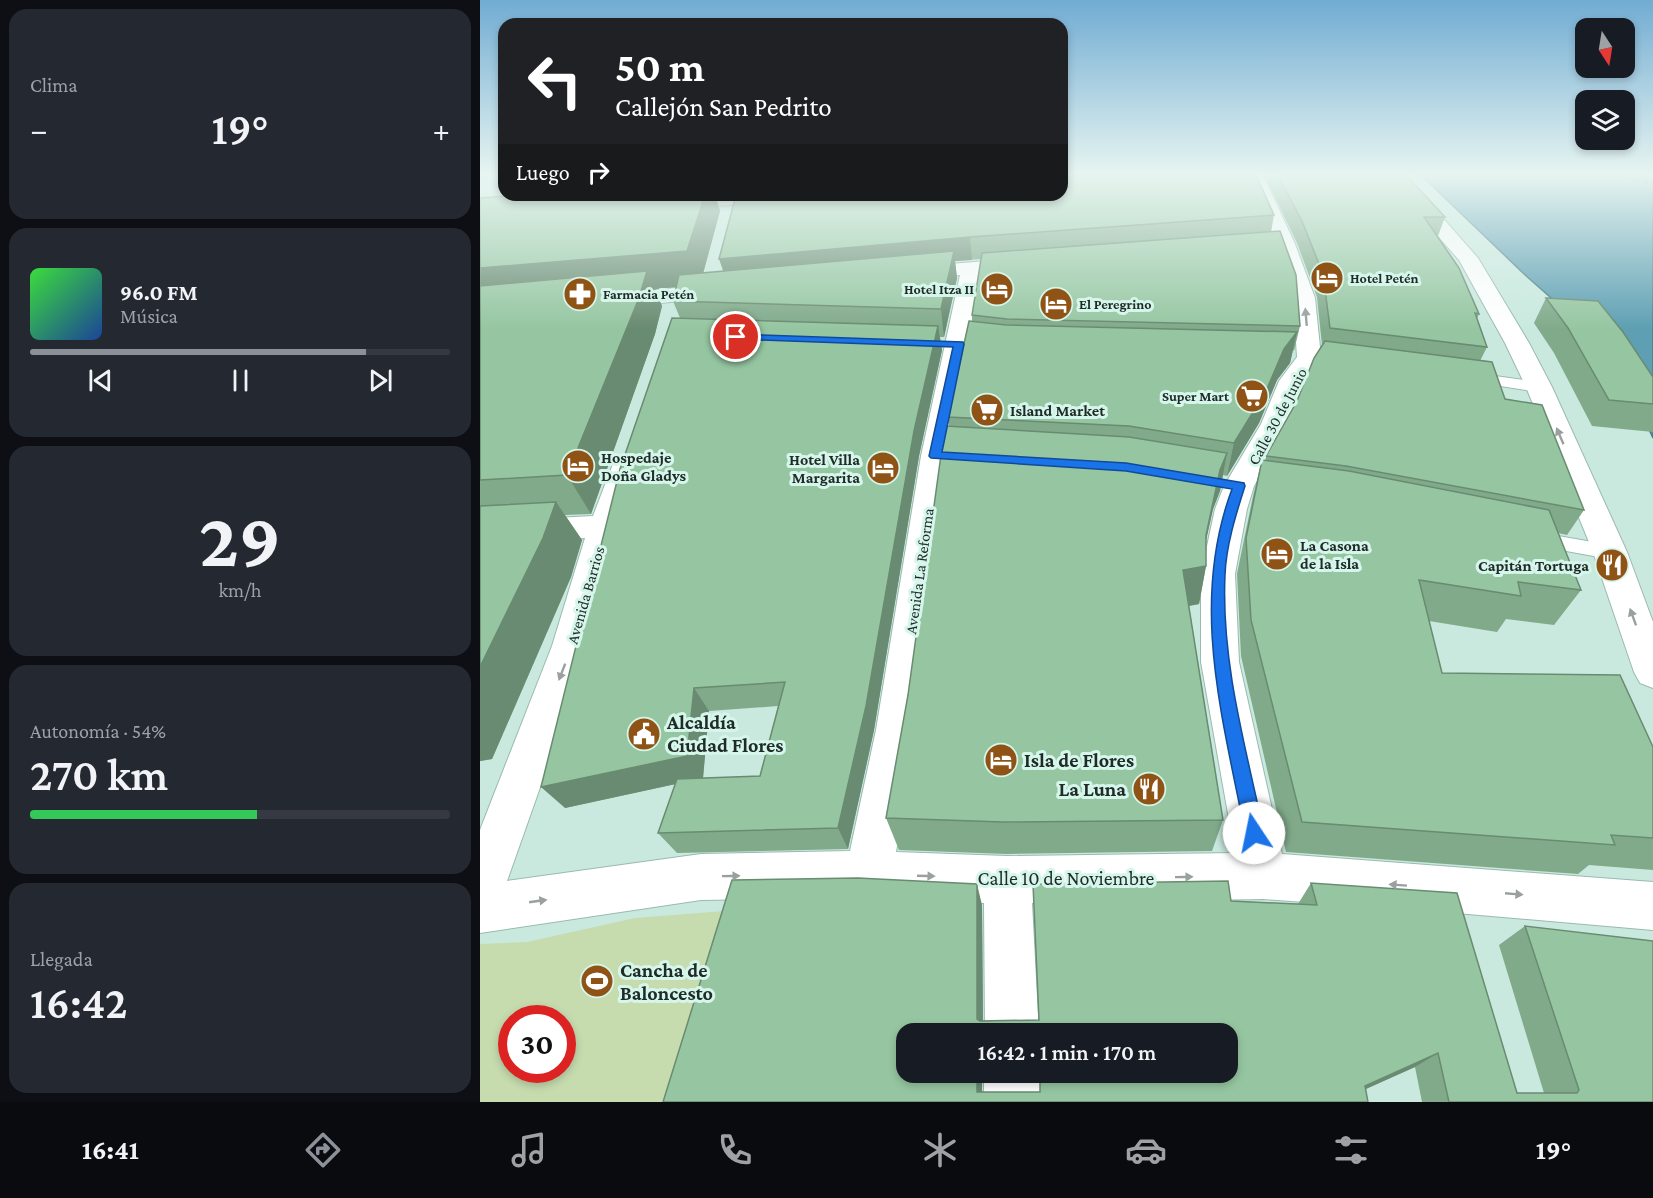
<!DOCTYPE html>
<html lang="es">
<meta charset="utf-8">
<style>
:root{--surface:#171b24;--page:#242831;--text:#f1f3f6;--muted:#9ea1a6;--line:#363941;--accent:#8c9099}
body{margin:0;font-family:"Crimson Pro",serif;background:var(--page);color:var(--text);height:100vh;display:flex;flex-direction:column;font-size:22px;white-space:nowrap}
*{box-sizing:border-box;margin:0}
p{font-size:20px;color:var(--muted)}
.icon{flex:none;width:33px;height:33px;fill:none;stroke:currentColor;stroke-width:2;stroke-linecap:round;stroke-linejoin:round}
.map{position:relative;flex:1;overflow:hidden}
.sheet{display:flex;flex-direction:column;gap:9px;padding:9px;background:#0d0f14;width:480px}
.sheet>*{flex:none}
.banner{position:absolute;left:18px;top:18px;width:570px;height:183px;border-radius:18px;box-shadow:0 3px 9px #0003;background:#202124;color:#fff;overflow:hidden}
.needle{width:39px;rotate:168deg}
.controls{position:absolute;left:1095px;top:18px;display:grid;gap:12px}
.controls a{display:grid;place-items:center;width:60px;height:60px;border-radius:12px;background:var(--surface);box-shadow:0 3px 9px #0003;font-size:30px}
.speed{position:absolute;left:18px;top:1005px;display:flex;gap:12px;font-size:30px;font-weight:700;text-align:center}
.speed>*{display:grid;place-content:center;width:78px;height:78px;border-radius:50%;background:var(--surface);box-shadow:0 3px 9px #0003;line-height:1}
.speed .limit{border:9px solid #d22;background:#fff;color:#111}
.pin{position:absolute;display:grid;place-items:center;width:51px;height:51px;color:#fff;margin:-26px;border:3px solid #fff;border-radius:50%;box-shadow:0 2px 6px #0007}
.me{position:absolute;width:66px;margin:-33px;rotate:349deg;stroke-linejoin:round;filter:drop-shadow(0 0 4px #0008)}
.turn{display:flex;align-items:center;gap:21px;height:126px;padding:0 18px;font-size:27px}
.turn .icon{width:78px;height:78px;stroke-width:2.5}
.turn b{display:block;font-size:42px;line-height:51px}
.then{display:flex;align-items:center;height:57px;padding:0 18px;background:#0003;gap:12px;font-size:22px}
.big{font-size:45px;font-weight:600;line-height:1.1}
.sheet .tile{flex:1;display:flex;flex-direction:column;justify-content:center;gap:9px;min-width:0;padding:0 21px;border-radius:18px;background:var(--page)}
.sheet .dial{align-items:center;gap:0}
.dial b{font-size:78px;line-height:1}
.song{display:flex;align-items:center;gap:18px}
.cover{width:72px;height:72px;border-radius:9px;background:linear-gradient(135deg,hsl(120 70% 55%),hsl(220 70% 35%))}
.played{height:6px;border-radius:3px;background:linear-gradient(90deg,var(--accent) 80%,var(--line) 80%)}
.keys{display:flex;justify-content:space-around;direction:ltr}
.heat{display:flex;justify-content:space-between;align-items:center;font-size:33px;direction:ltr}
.charge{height:9px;border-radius:4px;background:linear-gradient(90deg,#34c759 54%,var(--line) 0)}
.trip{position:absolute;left:416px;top:1023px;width:342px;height:60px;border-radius:18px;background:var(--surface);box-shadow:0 3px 9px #0003;font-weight:600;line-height:60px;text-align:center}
.dock{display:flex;height:96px;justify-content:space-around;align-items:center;background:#090b0e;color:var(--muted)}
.dock .icon{width:42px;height:42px}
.dock .active{color:var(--accent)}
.dock b{font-size:27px;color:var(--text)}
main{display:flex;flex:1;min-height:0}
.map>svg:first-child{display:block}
.green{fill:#c6dcaf;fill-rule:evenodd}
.water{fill:#5e9fb3;stroke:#4b7c89;stroke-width:1.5}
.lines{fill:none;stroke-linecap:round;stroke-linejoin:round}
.ferry{stroke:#0e4857;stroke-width:1.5;stroke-dasharray:4.5 4;stroke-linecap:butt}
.lane-casing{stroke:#9abab0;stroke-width:2}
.street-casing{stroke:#9abab0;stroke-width:2}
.lane{fill:#fff;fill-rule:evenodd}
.street{fill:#fff;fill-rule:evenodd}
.wall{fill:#81aa8a;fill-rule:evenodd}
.shaded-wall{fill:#698b71}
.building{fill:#96c6a1;stroke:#698b71;stroke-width:1.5;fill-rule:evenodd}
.oneway{fill:#9aa09e}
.route{fill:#1a73e8;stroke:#114b97;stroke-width:1.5}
.labels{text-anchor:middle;stroke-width:6;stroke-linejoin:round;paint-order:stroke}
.far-poi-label{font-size:14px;font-weight:bold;fill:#1f2b27;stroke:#d6f6ec;text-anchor:start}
.poi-label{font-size:16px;font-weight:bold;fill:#1f2b27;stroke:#d6f6ec;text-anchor:start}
.street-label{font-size:16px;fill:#1f2b27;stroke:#d6f6ec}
.near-poi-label{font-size:20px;font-weight:bold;fill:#1f2b27;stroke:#d6f6ec;text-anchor:start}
.near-street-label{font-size:20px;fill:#1f2b27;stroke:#d6f6ec}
</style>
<main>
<section class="sheet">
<div class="tile"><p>Clima</p>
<div class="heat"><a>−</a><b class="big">19°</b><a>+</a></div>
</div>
<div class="tile">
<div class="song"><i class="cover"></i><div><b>96.0 FM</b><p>Música</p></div></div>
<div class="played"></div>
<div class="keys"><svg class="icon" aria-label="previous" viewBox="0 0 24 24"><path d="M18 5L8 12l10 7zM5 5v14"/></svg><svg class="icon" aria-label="pause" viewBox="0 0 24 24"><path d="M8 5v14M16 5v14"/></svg><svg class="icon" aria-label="next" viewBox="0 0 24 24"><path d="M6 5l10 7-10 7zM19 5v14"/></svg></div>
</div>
<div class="tile dial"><b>29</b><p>km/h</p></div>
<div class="tile"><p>Autonomía · 54%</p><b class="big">270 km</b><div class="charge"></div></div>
<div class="tile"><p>Llegada</p><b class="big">16:42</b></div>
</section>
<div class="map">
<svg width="1173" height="1102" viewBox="0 0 1173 1102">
<rect width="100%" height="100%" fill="#c9e9df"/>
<!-- green -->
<path class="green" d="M 257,910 L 193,1102 L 0,1102 L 0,944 L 47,942 L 155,918 ZM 32,1018 L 82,1018 L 82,1070 L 32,1070 Z"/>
<!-- water -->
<polygon class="water" points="931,175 1173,175 1173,438 1142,372 1096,320 1043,273 942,176"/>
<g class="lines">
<!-- ferry -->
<polyline class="ferry" points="1130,175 1173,184"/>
<!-- lane casing -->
<g class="lane-casing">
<g id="lane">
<polygon points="993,373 1059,382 1067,387 1059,392 988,381 985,378"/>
<polygon points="1055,532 1130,545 1137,547 1140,552 1137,557 1130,559 1048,544 1045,539 1048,534"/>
</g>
</g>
<!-- street casing -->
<g class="street-casing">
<g id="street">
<polygon points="766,175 783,175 815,244 835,298 841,357 825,381 809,424 774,486 767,509 755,574 759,662 802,854 1173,882 1173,930 976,913 783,899 552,903 559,1034 505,1034 504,903 389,897 221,900 0,933 0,830 72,646 105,538 0,544 0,522 113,516 133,464 143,461 153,464 158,471 110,646 27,881 221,854 370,851 396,730 441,456 480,275 433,279 426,277 422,273 426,269 433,267 543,258 550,260 553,264 550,268 502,274 491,344 469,456 436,730 416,852 527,856 755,853 721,662 721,574 735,509 744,486 781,424 799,381 817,357 813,298 795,244"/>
<polygon points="904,175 923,175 931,182 998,258 1049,343 1072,387 1147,552 1173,622 1173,688 1160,683 1154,672 1113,552 1046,387 1025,343 979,260"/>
<polygon points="242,195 351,195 348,199 342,200 194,208 188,207 185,203 188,199 194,198"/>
<polygon points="238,284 246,286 249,291 246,296 134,308 126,306 123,301 126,296 134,294"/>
<rect x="504" y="1072" width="56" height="30"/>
</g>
</g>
<!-- lane -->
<use href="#lane" class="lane"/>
<!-- street -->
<use href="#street" class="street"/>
</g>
<!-- wall -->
<g class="wall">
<polygon points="784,175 926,175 965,217 958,236 999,314 997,319 1007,347 1000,361 1025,399 1104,510 1087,535 1078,533 1101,590 1074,625 1026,619 1017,632 949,621 962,673 1173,747 1173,870 1109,865 1098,874 806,852 761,656 757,574 773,496 782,460 785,461 786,456 817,401 842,345 837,297 817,243"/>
<path d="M 38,195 L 235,195 L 240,211 L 223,273 L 243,271 L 256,195 L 794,215 L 791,232 L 820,326 L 814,351 L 813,350 L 810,363 L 797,380 L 779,423 L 747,476 L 743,475 L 740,491 L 733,509 L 726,540 L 726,566 L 719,604 L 709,606 L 743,820 L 732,851 L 527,854 L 419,850 L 406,818 L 428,695 L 469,426 L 468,417 L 492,321 L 492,315 L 501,259 L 475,261 L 477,278 L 464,337 L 460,337 L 462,350 L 439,456 L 394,730 L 368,849 L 197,853 L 178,833 L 196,784 L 85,808 L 200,318 L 193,301 L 196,287 L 175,289 L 182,306 L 175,334 L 111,514 L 85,515 L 102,540 L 91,577 L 12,759 L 0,761 L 0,198 ZM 298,706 L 280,776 L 219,779 L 223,778 L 229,711 Z"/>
<polygon points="1066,298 1173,377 1173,432 1112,426 1074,353 1054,323"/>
<path d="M 831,883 L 1037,1093 L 1064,1093 L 1019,945 L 1045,926 L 1173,1102 L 942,1102 L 935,1067 L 885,1089 L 183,1102 L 502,905 L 503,1021 L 559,1020 L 751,901 L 818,904 ZM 426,1034 L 747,1072 L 560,1092 L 502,1092 L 502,1072 Z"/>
</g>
<!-- shaded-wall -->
<g class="shaded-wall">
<polygon points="225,195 235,195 240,211 220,285 175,289 182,306 175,334 111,514 87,475 0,305 0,268"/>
<polygon points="490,237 492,260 475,261 477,278 464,337 461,309 247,282 239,259"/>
<polygon points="458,326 462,350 439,456 394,730 368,849 358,828 434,431"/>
<polygon points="817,332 810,363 797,380 779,423 747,476 754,443 804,349"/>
<polygon points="747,453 740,491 733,509 720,567 726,566 719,604 697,608 703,570 726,535 740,470"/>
<polygon points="76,502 102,540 91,577 12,759 0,761 0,667"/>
<polygon points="214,688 229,711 223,778 85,808 61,787"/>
<polygon points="497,884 502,905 503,1034 497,1019"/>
<polygon points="958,1053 935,1067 866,1098 885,1086"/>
<polygon points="497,1072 502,1072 502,1102 497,1092"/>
</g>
<!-- building -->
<g class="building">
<polygon points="582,175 776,175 794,215 490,237 239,259 256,195 582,195"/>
<polygon points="798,175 926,175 965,217 944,217 979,268 999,314 995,313 1007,347 850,328 843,274 822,221"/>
<polygon points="38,195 225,195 207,251 0,268 0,198"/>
<polygon points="800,231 816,275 820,326 527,319 492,315 502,253"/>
<polygon points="474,251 461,309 193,301 199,275"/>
<polygon points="167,271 159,298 87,475 0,480 0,286"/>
<polygon points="1066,298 1118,301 1143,332 1173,377 1173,404 1129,400 1088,328"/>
<polygon points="192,318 458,326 434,431 386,706 358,828 178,833 197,779 280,776 305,682 214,688 207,756 61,787 140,469"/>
<polygon points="489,321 526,325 817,332 804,349 786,391 754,443 649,426 468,417"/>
<polygon points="845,341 1012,362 1025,399 1062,405 1104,510 866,466 786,456 817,401 834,358"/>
<polygon points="465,426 649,437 747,453 740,470 726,535 726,566 703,570 743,820 523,822 406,818 428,695"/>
<polygon points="782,460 869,471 1069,510 1101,590 1038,582 1041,596 939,580 962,673 1140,675 1173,747 1173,838 1131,835 1135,845 822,822 771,620 766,538"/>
<polygon points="76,502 63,538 0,667 0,506"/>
<path d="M 378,878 L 497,884 L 497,1019 L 500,1021 L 559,1020 L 553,884 L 748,881 L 751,901 L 837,905 L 831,883 L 977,893 L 1037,1093 L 1097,1093 L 1099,1090 L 1045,926 L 1173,941 L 1173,1102 L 969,1102 L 958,1053 L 885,1086 L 888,1102 L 183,1102 L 252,880 ZM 426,1034 L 747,1034 L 747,1072 L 560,1072 L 560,1092 L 497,1092 L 497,1072 L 426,1072 Z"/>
</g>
<!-- one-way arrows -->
<defs><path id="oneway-solid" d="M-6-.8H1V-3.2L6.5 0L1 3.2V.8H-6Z" transform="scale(1.5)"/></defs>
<g class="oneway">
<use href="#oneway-solid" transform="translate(826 317) rotate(-95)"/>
<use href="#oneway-solid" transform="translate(1080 436) rotate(-113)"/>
<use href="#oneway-solid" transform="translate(1153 617) rotate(-110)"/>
<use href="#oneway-solid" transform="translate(82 672) rotate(111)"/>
<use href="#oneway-solid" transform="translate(251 876) rotate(-1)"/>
<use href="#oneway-solid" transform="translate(446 876) rotate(2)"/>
<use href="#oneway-solid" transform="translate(704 877) rotate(-1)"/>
<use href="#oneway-solid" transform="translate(918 885) rotate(-176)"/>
<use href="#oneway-solid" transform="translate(1034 894) rotate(5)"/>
<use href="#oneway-solid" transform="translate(58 901) rotate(-8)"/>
</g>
<!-- sky -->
<linearGradient id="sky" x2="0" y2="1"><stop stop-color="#71acd3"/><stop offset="0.53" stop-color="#e7f5f1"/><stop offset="1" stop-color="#e7f5f1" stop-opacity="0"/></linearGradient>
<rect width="1173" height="329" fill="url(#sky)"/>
<!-- route -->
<path class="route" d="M 256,334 L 483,342 L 484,344 L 462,452 L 646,463 L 764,483 L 765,486 C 756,514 746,546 745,575 C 741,663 766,748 784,833 L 781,839 L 774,842 L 768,839 L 765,833 C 743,718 709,604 752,489 L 646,471 L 451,458 L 449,456 L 473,347 L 253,339 L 251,337 Z"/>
<!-- icons -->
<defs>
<g id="hotel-disc" transform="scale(1.725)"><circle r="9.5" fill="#905316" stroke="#d6f6ec"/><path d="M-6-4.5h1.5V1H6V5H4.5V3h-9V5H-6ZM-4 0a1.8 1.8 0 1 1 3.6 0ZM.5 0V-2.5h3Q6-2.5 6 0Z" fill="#fff"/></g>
<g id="pharmacy-disc" transform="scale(1.725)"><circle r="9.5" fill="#905316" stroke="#d6f6ec"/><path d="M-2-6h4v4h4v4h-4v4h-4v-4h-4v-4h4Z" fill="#fff"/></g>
<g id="supermarket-disc" transform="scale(1.725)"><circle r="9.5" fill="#905316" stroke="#d6f6ec"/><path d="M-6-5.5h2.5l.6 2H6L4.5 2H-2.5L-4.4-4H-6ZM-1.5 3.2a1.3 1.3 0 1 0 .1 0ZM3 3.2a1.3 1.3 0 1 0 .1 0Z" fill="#fff"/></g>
<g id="restaurant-disc" transform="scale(1.725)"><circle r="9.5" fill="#905316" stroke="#d6f6ec"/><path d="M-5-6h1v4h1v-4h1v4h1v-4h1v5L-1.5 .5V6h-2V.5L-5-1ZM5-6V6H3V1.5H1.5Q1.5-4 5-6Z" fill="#fff"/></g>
<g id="civic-disc" transform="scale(1.725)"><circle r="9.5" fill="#905316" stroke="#d6f6ec"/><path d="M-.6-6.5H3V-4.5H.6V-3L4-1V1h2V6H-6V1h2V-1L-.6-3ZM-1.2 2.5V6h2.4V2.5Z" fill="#fff"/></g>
<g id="stadium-disc" transform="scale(1.725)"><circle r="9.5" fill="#905316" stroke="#d6f6ec"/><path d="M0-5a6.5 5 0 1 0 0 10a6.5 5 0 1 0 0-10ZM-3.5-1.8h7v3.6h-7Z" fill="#fff"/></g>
</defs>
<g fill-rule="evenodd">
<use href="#hotel-disc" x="847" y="278"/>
<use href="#hotel-disc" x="517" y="289"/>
<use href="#pharmacy-disc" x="100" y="294"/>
<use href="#hotel-disc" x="576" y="304"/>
<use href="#supermarket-disc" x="772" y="396"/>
<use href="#supermarket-disc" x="507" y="410"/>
<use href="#hotel-disc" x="98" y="466"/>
<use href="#hotel-disc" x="403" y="468"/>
<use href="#hotel-disc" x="797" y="554"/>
<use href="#restaurant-disc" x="1132" y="565"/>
<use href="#civic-disc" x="164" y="734"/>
<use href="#hotel-disc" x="521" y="760"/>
<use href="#restaurant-disc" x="669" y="789"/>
<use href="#stadium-disc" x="117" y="981"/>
</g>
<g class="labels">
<!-- far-poi labels -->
<g class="far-poi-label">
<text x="870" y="283">Hotel Petén</text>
<text x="494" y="294" text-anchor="end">Hotel Itza II</text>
<text x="123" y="299">Farmacia Petén</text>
<text x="599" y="309">El Peregrino</text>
<text x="749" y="401" text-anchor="end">Super Mart</text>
</g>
<!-- poi labels -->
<g class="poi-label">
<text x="530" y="416">Island Market</text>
<text x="121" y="463">Hospedaje<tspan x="121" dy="18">Doña Gladys</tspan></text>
<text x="380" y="465" text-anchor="end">Hotel Villa<tspan x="380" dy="18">Margarita</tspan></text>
<text x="820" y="551">La Casona<tspan x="820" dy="18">de la Isla</tspan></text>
<text x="1109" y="571" text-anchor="end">Capitán Tortuga</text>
</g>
<!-- street labels -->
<g class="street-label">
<text transform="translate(797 416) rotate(-62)" y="6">Calle 30 de Junio</text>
<text transform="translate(439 571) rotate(-82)" y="6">Avenida La Reforma</text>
<text transform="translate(105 595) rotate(-74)" y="6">Avenida Barrios</text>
</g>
<!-- near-poi labels -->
<g class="near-poi-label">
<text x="187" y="729">Alcaldía<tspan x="187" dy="23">Ciudad Flores</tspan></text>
<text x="544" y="767">Isla de Flores</text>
<text x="646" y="796" text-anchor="end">La Luna</text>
<text x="140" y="977">Cancha de<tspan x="140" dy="23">Baloncesto</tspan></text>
</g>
<!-- near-street labels -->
<g class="near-street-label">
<text x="586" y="885">Calle 10 de Noviembre</text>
</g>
</g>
</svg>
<div class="controls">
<a><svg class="needle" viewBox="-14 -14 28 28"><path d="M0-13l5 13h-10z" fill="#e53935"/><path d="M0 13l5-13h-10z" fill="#9ea1a6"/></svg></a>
<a><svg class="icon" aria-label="layers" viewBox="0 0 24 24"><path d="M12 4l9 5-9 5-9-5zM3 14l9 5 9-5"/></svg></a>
</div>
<div class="speed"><div class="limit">30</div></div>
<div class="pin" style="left:256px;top:337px;background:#d93025"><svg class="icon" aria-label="arrive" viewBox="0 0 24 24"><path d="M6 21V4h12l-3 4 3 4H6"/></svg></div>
<svg class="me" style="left:774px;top:833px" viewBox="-20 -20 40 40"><circle r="19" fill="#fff"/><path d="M0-13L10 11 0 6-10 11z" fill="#1a73e8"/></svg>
<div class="trip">16:42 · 1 min · 170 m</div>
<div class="banner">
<div class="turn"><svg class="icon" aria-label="left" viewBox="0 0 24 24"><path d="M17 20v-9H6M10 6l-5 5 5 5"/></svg><div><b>50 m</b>Callejón San Pedrito</div></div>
<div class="then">Luego<svg class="icon" aria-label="right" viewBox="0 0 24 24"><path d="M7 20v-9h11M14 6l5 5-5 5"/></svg></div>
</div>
</div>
</main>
<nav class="dock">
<b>16:41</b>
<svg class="icon active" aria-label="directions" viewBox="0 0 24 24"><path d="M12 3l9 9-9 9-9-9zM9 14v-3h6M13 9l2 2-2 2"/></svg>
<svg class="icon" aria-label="music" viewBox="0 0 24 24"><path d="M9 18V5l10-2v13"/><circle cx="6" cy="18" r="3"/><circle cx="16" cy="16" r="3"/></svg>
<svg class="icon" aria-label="phone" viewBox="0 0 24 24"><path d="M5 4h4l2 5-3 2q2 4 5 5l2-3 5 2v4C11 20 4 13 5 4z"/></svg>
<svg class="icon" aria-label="climate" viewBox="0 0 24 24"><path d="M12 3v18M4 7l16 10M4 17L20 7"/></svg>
<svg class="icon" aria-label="car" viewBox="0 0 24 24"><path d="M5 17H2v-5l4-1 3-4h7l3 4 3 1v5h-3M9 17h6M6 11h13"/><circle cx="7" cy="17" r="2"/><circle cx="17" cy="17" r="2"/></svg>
<svg class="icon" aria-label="filters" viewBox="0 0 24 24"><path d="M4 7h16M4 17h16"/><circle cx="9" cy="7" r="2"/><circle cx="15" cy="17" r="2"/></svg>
<b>19°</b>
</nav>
